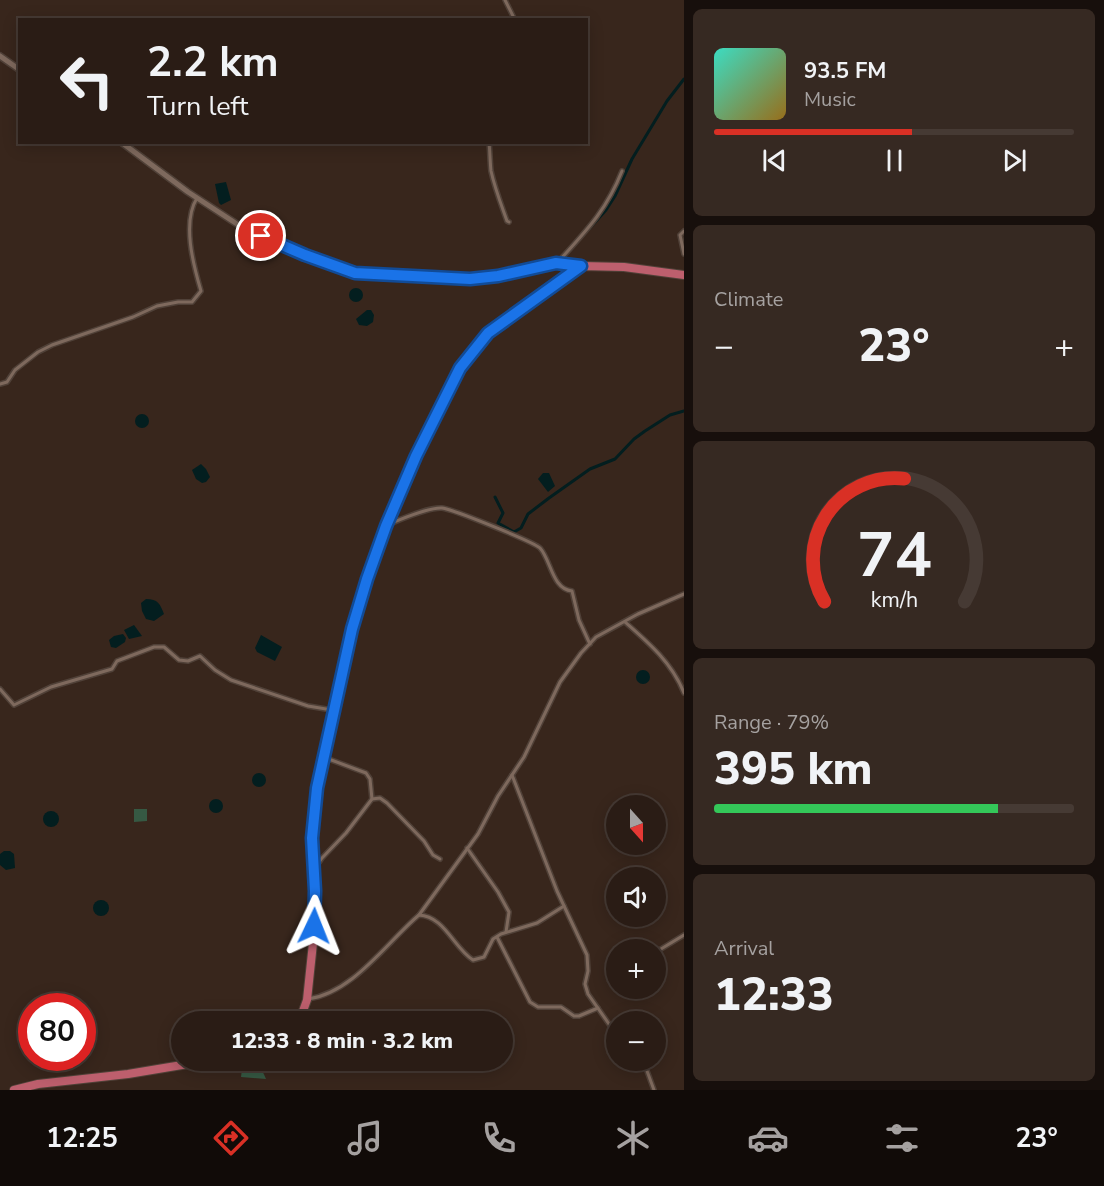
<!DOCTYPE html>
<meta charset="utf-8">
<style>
:root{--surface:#2a1c15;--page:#362922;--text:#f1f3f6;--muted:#a5a1a0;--line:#463a34;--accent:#d93025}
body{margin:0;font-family:"Nunito Sans",sans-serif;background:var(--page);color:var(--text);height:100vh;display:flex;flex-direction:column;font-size:22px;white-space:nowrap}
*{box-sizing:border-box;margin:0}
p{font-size:20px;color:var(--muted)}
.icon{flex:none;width:33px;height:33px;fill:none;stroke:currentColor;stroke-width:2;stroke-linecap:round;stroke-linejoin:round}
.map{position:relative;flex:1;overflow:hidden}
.details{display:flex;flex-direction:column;gap:9px;padding:9px;background:#170f0c;width:420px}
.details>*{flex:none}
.hud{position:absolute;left:18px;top:18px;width:570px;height:126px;border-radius:0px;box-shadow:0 3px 15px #0003,0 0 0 2px var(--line);background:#2a1c15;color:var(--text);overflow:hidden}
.needle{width:39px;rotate:159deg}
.tools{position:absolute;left:606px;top:795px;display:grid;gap:12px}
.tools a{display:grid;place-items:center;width:60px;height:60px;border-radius:50%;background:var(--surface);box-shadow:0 3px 15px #0003,0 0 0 2px var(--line);font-size:30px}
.speed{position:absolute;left:18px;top:993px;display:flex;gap:12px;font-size:30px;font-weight:700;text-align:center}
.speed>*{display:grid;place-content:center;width:78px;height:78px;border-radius:50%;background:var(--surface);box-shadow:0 3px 15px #0003,0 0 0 2px var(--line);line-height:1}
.speed .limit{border:9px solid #d22;background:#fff;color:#111}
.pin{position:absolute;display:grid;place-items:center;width:51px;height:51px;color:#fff;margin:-26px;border:3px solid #fff;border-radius:50%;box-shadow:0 2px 6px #0007}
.me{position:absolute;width:66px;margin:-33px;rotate:2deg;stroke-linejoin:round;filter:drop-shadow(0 0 4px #0008)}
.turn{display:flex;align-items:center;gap:21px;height:126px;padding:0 30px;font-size:27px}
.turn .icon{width:78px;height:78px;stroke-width:2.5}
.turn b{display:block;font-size:42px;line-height:51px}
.big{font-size:45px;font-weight:800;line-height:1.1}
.details .tile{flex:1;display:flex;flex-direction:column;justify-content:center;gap:9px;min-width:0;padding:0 21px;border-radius:9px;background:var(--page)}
.details .dial{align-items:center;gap:0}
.dial svg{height:156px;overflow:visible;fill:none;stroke:var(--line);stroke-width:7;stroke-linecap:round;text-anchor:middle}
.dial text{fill:var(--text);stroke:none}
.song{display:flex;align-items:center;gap:18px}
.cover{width:72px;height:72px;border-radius:9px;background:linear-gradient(135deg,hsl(170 70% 55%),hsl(40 70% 35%))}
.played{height:6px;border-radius:3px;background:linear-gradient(90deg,var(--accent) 55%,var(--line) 55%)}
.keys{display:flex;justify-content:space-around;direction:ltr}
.heat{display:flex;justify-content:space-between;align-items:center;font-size:33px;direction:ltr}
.charge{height:9px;border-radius:4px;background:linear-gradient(90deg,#34c759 79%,var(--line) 0)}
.trip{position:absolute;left:171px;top:1011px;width:342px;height:60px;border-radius:30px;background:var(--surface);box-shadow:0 3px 15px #0003,0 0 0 2px var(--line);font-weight:800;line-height:60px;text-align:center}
.dock{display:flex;height:96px;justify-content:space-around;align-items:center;background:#110b08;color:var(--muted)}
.dock .icon{width:42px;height:42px}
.dock .active{color:var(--accent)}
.dock b{font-size:27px;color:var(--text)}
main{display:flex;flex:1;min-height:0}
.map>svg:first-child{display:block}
.green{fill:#365943}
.water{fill:#031e1f}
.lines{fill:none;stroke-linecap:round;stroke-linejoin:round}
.canal{stroke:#031e1f;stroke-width:3}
.street-casing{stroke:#504138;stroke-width:6}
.secondary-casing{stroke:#504138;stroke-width:8}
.highway-casing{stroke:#504138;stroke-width:10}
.street{stroke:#7e695d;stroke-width:3}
.secondary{stroke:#7e695d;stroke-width:5}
.highway{stroke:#bd5f6d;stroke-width:8}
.route-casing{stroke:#114b97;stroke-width:15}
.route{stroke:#1a73e8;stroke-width:10}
</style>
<main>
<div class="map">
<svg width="684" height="1090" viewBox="0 0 684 1090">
<rect width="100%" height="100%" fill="#38261c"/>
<!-- green -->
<g class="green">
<polygon points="134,809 147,809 147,821 134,822"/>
<polygon points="243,1061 258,1061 266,1079 241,1077"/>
</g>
<!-- water -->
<g class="water">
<polygon points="226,182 231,200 221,205 219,203 215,184"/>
<circle cx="356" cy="295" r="7"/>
<polygon points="367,310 371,310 374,315 373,322 367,326 359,325 356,319"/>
<circle cx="142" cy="421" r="7"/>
<polygon points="201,464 206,469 210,477 206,482 202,483 196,479 192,470"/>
<polygon points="549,473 555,486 548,492 538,479 543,473"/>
<path d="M 146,599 C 158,599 160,604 164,614 L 154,621 L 146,619 L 142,611 L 141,603 Z"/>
<polygon points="134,625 142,636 129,639 124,630"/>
<polygon points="123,634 126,638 125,642 116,648 111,647 109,640 114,636"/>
<polygon points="261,635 282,647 275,661 257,652 255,648"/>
<circle cx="643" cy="677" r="7"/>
<circle cx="259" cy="780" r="7"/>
<circle cx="216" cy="806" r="7"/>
<circle cx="51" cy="819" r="8"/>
<polygon points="4,851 10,851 14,854 15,868 6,870 0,865 0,854"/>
<circle cx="101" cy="908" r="8"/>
</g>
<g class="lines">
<!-- canal -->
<g class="canal">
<polyline points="561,260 606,210 615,196 632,159 667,101 684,79"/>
<polyline points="495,497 503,513 498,523 514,532 521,528 528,514 549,498 590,469 615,459 634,439 645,431 670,415 684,411"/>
</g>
<!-- street casing -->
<g class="street-casing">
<g id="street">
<polyline points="505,0 515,20"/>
<path d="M 489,142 C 490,152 490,162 491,171 C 495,189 501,204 507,221 L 509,222"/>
<polyline points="684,231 680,235 684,254"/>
<path d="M 558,262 C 586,231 606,211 622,171"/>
<path d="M 0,384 L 7,382 L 15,370 L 38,352 L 52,345 L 133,317 L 157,306 L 178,302 L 192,302 L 201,291 C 193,264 182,222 197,198"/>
<path d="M 389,524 C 402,519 428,507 442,508 C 452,509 534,542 540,548 C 551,560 552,589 572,591 L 579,620 L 590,644"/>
<path d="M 625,622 C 649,643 672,663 684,693"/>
<polyline points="0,689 14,705 51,687 112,669 117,661 154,647 164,647 179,660 188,661 200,656 215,670 231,680 308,706 332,710"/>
<polyline points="326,758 366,773 370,779 372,799"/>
<polyline points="512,775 557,891 587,955 588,971 585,984 588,994 616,1034"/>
<polyline points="467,848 498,892 509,912 506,932"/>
<polyline points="315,868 322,858 346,833 372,799 380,798 387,803 424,841 433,855 440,859"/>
<polyline points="419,915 478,834 498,796 524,757 560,682 581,653 596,637 638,614 684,594"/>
<polyline points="497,937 530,1002 538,1007 561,1007 574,1016 579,1016 598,1008"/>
<polyline points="656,952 684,935"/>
<polyline points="619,992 621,988"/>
<path d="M 308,999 C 353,993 387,942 419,915 C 444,916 454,948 473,960 L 484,957 L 493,939 L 501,934 L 537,923 L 564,906"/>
<polyline points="643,1060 654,1090"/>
</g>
</g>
<!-- secondary casing -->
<g class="secondary-casing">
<g id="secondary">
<polyline points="0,56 20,70"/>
<polyline points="121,142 188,192 240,226 305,255 355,273 470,279 498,276 556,263 579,266"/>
</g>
</g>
<!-- highway casing -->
<g class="highway-casing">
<g id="highway">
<polyline points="299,1022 307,1000 313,943 315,891 312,838 317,788 352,629 367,579 386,526 416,456 460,368 487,333 581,266 624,267 684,275"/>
<polyline points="14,1090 38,1084 128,1074 212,1060"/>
</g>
</g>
<!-- street -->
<use href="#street" class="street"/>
<!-- secondary -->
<use href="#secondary" class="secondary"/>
<!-- highway -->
<use href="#highway" class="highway"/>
</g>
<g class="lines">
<!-- route casing -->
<g class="route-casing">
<polyline id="route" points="261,236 305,255 355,273 470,279 498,276 556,263 581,266 488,333 460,368 416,456 386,526 367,579 352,629 317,788 312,838 315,891 314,926"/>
</g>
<!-- route -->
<use href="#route" class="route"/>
</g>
</svg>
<div class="tools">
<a><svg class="needle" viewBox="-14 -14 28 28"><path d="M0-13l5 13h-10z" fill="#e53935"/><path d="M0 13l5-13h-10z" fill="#a5a1a0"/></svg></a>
<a><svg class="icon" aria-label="sound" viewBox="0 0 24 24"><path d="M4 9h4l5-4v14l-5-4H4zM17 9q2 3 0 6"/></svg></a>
<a>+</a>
<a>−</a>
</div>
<div class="speed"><div class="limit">80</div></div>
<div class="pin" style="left:261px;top:236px;background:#d93025"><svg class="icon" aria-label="arrive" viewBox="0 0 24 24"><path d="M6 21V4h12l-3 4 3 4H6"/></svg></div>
<svg class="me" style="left:314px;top:926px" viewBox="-20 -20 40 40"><path d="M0-17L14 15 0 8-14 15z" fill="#1a73e8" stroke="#fff" stroke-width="4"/></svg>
<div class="trip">12:33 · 8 min · 3.2 km</div>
<div class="hud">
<div class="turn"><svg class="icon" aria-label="left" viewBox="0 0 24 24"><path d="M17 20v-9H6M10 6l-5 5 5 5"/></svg><div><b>2.2 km</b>Turn left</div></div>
</div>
</div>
<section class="details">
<div class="tile">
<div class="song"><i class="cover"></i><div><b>93.5 FM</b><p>Music</p></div></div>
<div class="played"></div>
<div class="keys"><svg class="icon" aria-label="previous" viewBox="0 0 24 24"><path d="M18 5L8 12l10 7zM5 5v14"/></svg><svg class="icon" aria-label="pause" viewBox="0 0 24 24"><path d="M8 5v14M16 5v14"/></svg><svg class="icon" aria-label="next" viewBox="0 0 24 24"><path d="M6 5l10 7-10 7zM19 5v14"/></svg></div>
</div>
<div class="tile"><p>Climate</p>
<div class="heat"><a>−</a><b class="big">23°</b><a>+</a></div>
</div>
<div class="tile dial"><svg viewBox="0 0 100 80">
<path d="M14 69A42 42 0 1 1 86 69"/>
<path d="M14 69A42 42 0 0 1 55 6" stroke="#d93025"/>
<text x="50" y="56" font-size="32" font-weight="700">74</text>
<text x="50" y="72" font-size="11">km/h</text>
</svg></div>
<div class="tile"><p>Range · 79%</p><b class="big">395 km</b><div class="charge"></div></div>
<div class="tile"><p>Arrival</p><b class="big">12:33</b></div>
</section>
</main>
<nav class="dock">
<b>12:25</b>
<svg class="icon active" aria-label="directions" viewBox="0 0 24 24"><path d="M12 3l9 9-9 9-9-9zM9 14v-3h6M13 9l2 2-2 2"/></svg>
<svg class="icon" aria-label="music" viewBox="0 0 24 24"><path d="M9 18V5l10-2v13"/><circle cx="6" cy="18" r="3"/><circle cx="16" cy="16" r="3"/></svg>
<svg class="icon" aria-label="phone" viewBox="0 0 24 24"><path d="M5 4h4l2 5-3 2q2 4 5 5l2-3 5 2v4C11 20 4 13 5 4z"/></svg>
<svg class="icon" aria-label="climate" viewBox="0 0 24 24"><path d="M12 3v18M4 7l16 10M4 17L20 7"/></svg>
<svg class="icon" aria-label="car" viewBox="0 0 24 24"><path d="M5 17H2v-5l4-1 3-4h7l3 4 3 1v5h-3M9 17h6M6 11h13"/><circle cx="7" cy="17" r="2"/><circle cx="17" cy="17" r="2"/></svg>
<svg class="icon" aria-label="filters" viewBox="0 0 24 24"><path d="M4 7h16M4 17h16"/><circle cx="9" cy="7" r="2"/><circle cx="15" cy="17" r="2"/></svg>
<b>23°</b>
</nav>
